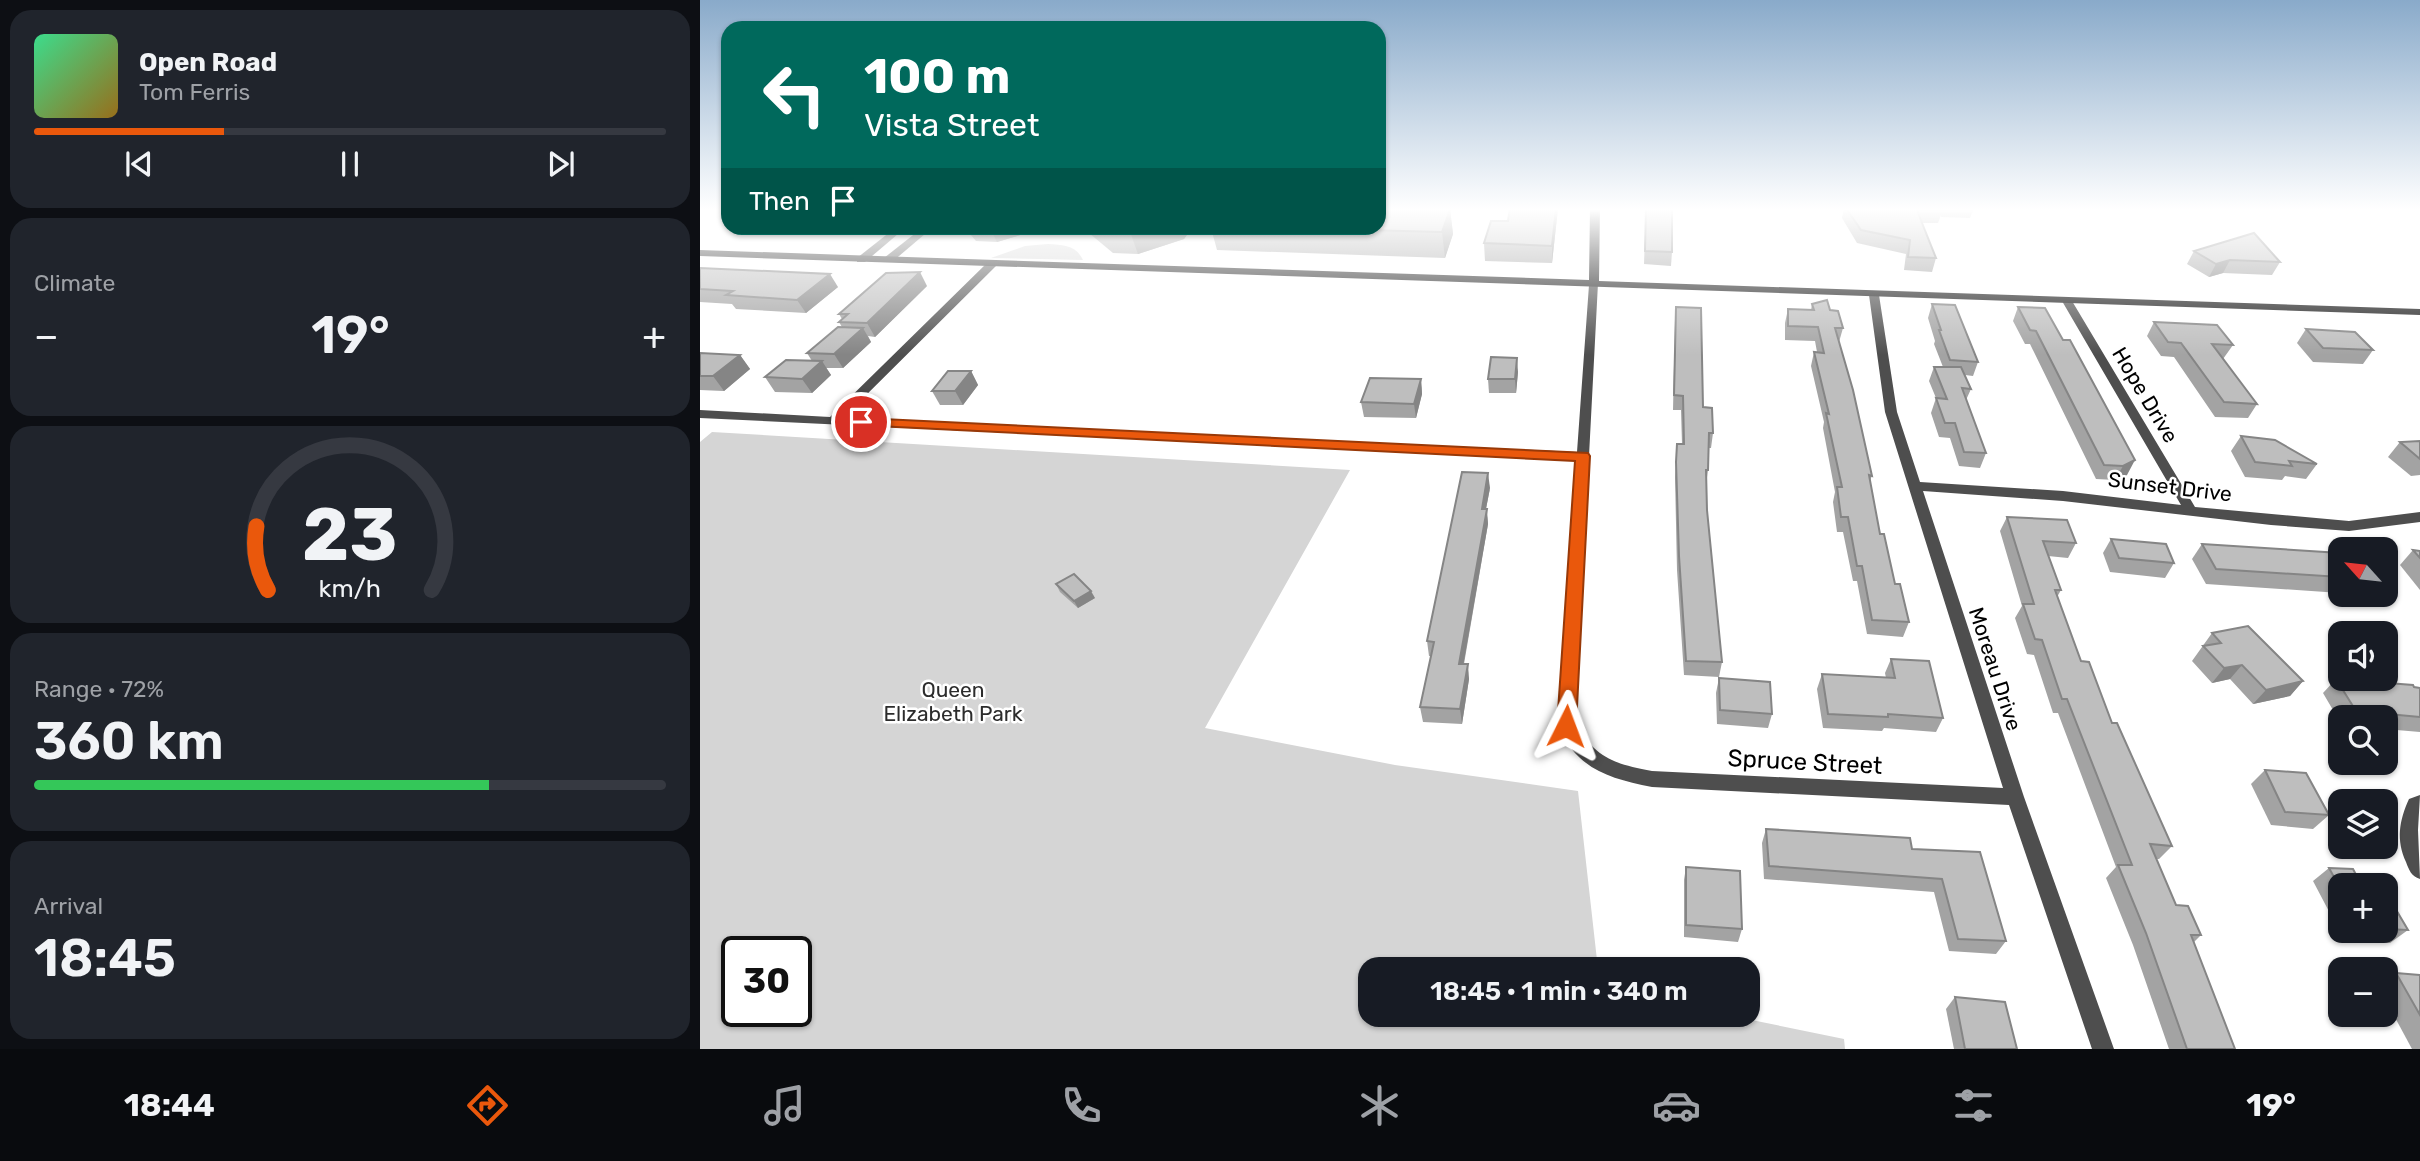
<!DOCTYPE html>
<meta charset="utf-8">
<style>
:root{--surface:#171b24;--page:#20242c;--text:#f1f3f6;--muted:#9ea1a6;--line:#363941;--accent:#ea580c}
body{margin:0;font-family:Rubik,sans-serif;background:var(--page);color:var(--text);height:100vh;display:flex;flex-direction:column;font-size:26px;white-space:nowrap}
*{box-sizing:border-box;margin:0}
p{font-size:23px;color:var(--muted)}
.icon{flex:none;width:38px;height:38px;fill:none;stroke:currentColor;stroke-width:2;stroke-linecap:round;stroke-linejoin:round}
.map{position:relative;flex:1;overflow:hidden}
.drawer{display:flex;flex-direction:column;gap:10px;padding:10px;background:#0d0f14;width:700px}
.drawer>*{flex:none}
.banner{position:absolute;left:21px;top:21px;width:665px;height:214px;border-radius:21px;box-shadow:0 2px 5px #0004;background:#00695c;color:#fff;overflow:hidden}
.needle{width:46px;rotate:297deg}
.controls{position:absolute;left:1628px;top:537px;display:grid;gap:14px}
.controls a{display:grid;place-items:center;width:70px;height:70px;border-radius:14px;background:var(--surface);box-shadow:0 2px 5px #0004;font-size:35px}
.speed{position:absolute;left:21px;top:936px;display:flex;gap:14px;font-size:35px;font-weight:700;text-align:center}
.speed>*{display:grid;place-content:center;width:91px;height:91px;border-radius:50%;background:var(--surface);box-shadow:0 2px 5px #0004;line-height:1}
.speed .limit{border:4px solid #111;border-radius:10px;background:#fff;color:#111}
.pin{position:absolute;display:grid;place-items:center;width:60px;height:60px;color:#fff;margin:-30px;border:4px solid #fff;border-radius:50%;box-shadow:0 2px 7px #0007}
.me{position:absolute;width:77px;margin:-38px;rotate:3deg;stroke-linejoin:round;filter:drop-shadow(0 0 5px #0008)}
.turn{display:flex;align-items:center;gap:24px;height:147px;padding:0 28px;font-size:32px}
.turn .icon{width:91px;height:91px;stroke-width:2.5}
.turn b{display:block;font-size:49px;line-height:60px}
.then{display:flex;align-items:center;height:66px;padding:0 28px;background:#0003;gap:14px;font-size:26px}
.big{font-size:52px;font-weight:600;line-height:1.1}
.drawer .widget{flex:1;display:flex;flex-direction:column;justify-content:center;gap:10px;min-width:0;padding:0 24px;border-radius:21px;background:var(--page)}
.drawer .dial{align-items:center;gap:0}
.dial svg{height:182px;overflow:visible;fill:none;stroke:var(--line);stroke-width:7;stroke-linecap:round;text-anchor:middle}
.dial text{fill:var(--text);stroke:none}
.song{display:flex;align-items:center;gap:21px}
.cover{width:84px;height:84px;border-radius:10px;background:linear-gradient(135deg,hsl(150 70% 55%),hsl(40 70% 35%))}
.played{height:7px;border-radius:4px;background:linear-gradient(90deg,var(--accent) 30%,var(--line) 30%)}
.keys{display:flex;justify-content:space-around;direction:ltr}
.heat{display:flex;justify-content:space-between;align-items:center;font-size:38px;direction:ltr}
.charge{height:10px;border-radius:5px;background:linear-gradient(90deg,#34c759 72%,var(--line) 0)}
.trip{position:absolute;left:658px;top:957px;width:402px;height:70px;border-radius:21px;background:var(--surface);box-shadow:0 2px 5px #0004;font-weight:600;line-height:70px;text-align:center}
.dock{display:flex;height:112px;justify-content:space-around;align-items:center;background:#090b0e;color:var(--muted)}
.dock .icon{width:49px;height:49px}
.dock .on{color:var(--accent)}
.dock b{font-size:32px;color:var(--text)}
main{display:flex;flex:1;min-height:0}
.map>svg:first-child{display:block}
.green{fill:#d5d5d5;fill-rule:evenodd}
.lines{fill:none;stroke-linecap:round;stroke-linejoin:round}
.street{fill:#4e4e4e;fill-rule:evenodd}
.secondary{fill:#1b1b1b;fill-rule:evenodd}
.wall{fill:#a3a3a3}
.shaded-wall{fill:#858585}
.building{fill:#bebebe;stroke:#858585;stroke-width:2}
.route{fill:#ea580c;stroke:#983908;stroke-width:2}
.labels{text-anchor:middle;stroke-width:5;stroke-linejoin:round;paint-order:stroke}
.street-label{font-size:21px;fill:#000;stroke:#fff}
.park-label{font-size:21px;fill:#2c2c2c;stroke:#fff}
.near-street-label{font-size:24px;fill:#000;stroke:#fff}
</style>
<main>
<section class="drawer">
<div class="widget">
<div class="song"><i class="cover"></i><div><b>Open Road</b><p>Tom Ferris</p></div></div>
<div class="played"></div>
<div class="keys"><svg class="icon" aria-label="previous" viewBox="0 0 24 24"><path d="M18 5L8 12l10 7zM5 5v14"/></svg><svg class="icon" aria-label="pause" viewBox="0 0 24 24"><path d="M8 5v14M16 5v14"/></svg><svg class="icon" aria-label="next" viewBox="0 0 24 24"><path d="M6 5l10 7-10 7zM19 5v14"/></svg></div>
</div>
<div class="widget"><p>Climate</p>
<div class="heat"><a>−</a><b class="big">19°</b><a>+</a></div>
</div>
<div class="widget dial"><svg viewBox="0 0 100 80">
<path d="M14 69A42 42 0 1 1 86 69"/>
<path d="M14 69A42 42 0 0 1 9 41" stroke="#ea580c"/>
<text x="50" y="56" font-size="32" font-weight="700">23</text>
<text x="50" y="72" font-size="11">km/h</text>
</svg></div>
<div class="widget"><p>Range · 72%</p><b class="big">360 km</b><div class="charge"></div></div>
<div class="widget"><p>Arrival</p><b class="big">18:45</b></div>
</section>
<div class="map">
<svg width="1720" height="1049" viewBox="0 0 1720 1049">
<rect width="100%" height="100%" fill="#fff"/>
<!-- green -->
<g class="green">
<path d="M 348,244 C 363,245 376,245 383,260 L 291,258 L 325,246 Z"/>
<path d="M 12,432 L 650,470 L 505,728 L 695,765 L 878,791 L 898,969 L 670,970 L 670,1015 L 1027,1015 L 1144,1039 L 1145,1049 L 0,1049 L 0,442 ZM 37,952 L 96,952 L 96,1012 L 37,1012 Z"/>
</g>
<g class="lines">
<!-- street -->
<g class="street">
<polygon points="195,228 205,228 165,262 157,262 157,258"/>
<polygon points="222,228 232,228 192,262 184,262 184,258"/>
<path d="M 292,261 L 297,264 L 296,266 L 143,418 L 877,452 L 889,285 L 890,283 L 898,283 L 875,725 C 897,758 914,764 952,771 L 1303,788 L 1185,412 L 1169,295 L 1170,293 L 1178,293 L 1179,295 L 1197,412 L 1220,482 L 1363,491 L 1481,505 L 1362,301 L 1367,298 L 1372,301 L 1495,507 L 1649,521 L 1720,512 L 1720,522 L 1649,531 L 1571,525 L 1363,501 L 1223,491 L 1324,797 L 1414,1049 L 1392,1049 L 1309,805 L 952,787 C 908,778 879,770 857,726 L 876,460 L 0,418 L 0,410 L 130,417 L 288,262 Z"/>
<path d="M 1720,795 L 1718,830 L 1720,879 C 1711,876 1709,870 1706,862 C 1696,840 1699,821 1709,799 Z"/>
</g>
<!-- secondary -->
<polygon class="secondary" points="890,208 900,208 899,281 1720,309 1720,315 0,256 0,250 889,280"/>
</g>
<!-- wall -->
<g class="wall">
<polygon points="810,208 858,208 852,263 785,261 784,243 808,221"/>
<polygon points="946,208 972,252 971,266 944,264"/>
<polygon points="1144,208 1274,208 1270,218 1241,217 1241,215 1238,223 1222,223 1236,258 1232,272 1204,270 1206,254 1157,243 1142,218"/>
<polygon points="750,209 753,234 745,258 517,250 511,228 679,228"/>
<polygon points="265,228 344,228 297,242 276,241"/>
<polygon points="383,228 492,228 484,239 438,254 413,253"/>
<polygon points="1494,251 1580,262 1572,275 1523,273 1509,277 1487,264"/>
<polygon points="0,268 138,287 106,313 36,309 32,304 0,302"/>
<polygon points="227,286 175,337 168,336 171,342 143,368 126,368 131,375 112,393 75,392 65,377 112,361 107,353 142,327 139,322 142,319 139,314"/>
<polygon points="1112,304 1130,310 1143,328 1139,342 1172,476 1170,480 1180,534 1195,584 1209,622 1203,637 1167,634 1157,581 1153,581 1143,532 1137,532 1133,502 1135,492 1123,428 1124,422 1111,366 1114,352 1117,352 1115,341 1085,340 1085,323 1088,309 1111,310"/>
<polygon points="1232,304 1278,362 1273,376 1265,375 1271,389 1266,400 1286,453 1280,468 1259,466 1250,438 1239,437 1231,413 1236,398 1229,381 1234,367 1243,367 1234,344 1235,341 1228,318"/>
<polygon points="976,307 1003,407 1013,433 1011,448 1009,448 1008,470 1006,485 1007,510 1022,662 1019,677 984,675 977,570 975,477 977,444 982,444 981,410 973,410 975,321"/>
<polygon points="1318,307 1345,308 1427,475 1415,480 1396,479 1330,344 1325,344 1313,321"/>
<polygon points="1454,322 1533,345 1523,359 1557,404 1548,418 1515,417 1474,357 1461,356 1447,336"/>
<polygon points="1606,329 1673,350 1663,364 1613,362 1597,343"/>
<polygon points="0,353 40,355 50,369 24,391 0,390"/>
<polygon points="271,371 278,385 263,405 240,405 232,391"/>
<polygon points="818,372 816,393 789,393 788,379"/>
<polygon points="721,379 722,394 716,418 664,417 661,402"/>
<polygon points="1541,436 1617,464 1606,479 1585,476 1582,480 1545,477 1531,451"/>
<polygon points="1720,441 1720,475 1711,476 1688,457 1700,442"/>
<polygon points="790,488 786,509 788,524 764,664 769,679 762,724 723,722 720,707 731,656 729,656 727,641"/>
<polygon points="1307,517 1376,543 1368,558 1348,556 1361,590 1357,597 1381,661 1472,846 1459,859 1456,859 1476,905 1501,935 1494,942 1535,1049 1469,1049 1433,945 1406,878 1416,867 1358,713 1353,713 1334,655 1327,654 1315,618 1322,606 1300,531"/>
<polygon points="1411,539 1474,563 1465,578 1410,572 1403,553"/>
<polygon points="1502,544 1640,553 1640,593 1506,584 1492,559"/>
<polygon points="1713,550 1720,551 1720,590 1700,565"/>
<polygon points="1685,571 1692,581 1685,589"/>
<polygon points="356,584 395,598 378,608 360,592"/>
<polygon points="1512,633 1603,681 1590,696 1553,704 1530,679 1512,683 1492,661"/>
<polygon points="1191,659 1243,718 1236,732 1184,728 1182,731 1123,728 1117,689 1122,674 1186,678 1185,673"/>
<polygon points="1019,678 1072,714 1068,728 1017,724 1016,693"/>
<polygon points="1636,679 1720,688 1720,732 1685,729 1685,718 1640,718 1640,722 1623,693"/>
<polygon points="1565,770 1629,815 1613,829 1571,825 1551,784"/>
<polygon points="1066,829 1212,849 1306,941 1296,954 1249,951 1234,892 1064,879 1062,843"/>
<polygon points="986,867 1042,929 1038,942 984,937 984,880"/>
<polygon points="1629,868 1640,886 1640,931 1685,931 1685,891 1708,930 1690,943 1644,940 1613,881"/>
<polygon points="1696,973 1720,975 1720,1049 1712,1049 1685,999 1685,980"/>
<polygon points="1255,997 1317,1049 1254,1049 1246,1009"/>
</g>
<!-- shaded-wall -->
<g class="shaded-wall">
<polygon points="856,208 858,208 852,263 852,246"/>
<polygon points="750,209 753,234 745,258 742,232"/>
<polygon points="290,228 344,228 297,242"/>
<polygon points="434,228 492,228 484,239 438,254 429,229"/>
<polygon points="1530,260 1523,273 1509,277 1516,264"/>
<polygon points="220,272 227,286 175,337 167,323"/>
<polygon points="130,274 138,287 106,313 97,300"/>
<polygon points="163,328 171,342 143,368 134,354"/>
<polygon points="40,355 50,369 24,391 13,376"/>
<polygon points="817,358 818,372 816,393 815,379"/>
<polygon points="122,361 131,375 112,393 102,379"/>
<polygon points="271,371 278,385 263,405 255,391"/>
<polygon points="721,379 722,394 716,418 714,404"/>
<polygon points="1435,460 1427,475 1415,480 1423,466"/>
<polygon points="788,473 790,488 783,524 782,509"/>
<polygon points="787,509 788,524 761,678 759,664"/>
<polygon points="391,591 395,598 378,608 374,601"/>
<polygon points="768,664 769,679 762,724 760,709"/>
<polygon points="1542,665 1530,679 1512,683 1524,668"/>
<polygon points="1603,681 1590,696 1553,704 1566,690"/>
</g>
<!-- building -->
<g class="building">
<polygon points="679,208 750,209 742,232 587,228 679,228"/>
<polygon points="810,208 856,208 852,246 784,243 791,221 808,221"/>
<polygon points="946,208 972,208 972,252 945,251"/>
<polygon points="1146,208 1216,208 1236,258 1208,257 1210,240 1161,230"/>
<polygon points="1219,208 1241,208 1242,210 1223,210"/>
<polygon points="404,228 434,228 429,229"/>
<polygon points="1554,233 1580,262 1530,260 1516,264 1494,251"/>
<polygon points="0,268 130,274 97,300 26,295 33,291 0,289"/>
<polygon points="220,272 167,323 139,322 148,314 139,314 186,273"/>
<polygon points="1127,300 1130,310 1138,311 1143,328 1135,328 1153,390 1172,476 1169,475 1180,534 1184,534 1195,584 1200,584 1209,622 1172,620 1162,566 1157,566 1148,517 1141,517 1137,487 1142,487 1126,413 1129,414 1114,352 1124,353 1118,327 1088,326 1088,309 1114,310 1112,304"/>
<polygon points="1232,304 1255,305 1278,362 1250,360 1239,330 1241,330"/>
<polygon points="976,307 1001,308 1003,407 1012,408 1013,433 1009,433 1008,470 1006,470 1007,510 1022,662 986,661 979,556 976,462 977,444 984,444 983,396 974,395"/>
<polygon points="1318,307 1345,308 1363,340 1370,340 1435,460 1423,466 1404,465 1336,331 1330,330"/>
<polygon points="1454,322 1517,325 1533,345 1512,344 1557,404 1524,402 1481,343 1468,342"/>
<polygon points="138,327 163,328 134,354 107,353"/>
<polygon points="1606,329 1655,332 1673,350 1623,348"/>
<polygon points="0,353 40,355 13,376 0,376"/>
<polygon points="791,357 817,358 815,379 788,379"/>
<polygon points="86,360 122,361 102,379 65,377"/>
<polygon points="1234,367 1261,367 1271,389 1262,388 1286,453 1264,452 1255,423 1245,423 1236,398 1247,399"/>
<polygon points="248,371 271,371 255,391 232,391"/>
<polygon points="670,378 721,379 714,404 661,402"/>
<polygon points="1541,436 1575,440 1617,464 1589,461 1592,466 1555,462"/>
<polygon points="1720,441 1720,459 1700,442"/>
<polygon points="762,472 788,473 782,509 787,509 759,664 768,664 760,709 720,707 734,642 727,641"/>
<polygon points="1307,517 1367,520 1376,543 1343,541 1361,590 1355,590 1381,661 1389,662 1412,723 1417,723 1472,846 1450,844 1476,905 1488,906 1501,935 1491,935 1535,1049 1487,1049 1446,933 1418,865 1432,865 1367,699 1362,699 1342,640 1335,639 1323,604 1334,604"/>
<polygon points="1411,539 1466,544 1474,563 1419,558"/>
<polygon points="1502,544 1640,553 1640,577 1516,569"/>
<polygon points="1713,550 1720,551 1720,558"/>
<polygon points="1685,571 1692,581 1685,580"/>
<polygon points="374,574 391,591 374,601 356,584"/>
<polygon points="1548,626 1603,681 1566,690 1542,665 1524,668 1503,646 1521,643 1512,633"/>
<polygon points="1191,659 1229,661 1243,718 1188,714 1188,717 1128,714 1122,674 1195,678"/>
<polygon points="1019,678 1070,682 1072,714 1020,710"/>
<polygon points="1636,679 1713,685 1714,687 1720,688 1720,717 1656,711"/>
<polygon points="1565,770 1606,773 1629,815 1585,812"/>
<polygon points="1066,829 1210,838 1212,849 1280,852 1306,941 1258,939 1242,879 1069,866"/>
<polygon points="986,867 1040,871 1042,929 986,925"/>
<polygon points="1629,868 1653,869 1662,886 1640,886 1640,888"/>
<polygon points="1685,891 1708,930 1685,929"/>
<polygon points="1696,973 1720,975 1720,1015"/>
<polygon points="1255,997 1305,1002 1317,1049 1265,1049"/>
</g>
<!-- sky -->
<linearGradient id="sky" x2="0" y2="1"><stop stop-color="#89aaca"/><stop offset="0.59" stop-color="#fff"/><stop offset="1" stop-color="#fff" stop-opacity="0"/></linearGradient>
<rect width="1720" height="355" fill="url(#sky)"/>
<!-- route -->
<polygon class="route" points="161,418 888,453 890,456 876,726 873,732 866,735 860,732 857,726 875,461 156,425 156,419"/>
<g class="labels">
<!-- street labels -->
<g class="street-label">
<text transform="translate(1445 395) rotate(59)" y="7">Hope Drive</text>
<text transform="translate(1470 487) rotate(7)" y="7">Sunset Drive</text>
<text transform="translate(1295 669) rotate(72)" y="7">Moreau Drive</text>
</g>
<!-- park labels -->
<g class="park-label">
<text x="253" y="697">Queen<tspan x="253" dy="24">Elizabeth Park</tspan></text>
</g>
<!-- near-street labels -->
<g class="near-street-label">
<text transform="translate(1105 762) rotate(3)" y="8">Spruce Street</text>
</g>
</g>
</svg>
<div class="controls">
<a><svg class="needle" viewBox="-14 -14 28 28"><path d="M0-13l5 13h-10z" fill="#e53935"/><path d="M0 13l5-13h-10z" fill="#9ea1a6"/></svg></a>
<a><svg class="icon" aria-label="sound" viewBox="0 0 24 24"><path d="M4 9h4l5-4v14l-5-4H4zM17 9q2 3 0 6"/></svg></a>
<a><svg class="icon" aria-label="search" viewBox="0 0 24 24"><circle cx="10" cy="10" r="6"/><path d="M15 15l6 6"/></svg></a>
<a><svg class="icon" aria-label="layers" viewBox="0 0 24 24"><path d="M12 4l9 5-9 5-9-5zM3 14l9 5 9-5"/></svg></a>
<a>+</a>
<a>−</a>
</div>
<div class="speed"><div class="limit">30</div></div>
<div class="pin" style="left:161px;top:422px;background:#d93025"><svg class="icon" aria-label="arrive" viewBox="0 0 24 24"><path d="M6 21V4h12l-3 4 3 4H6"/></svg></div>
<svg class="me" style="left:866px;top:726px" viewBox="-20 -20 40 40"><path d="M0-17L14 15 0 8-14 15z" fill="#ea580c" stroke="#fff" stroke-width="4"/></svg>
<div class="trip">18:45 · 1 min · 340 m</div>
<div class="banner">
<div class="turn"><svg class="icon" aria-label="left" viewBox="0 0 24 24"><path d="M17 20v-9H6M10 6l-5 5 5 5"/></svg><div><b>100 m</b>Vista Street</div></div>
<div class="then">Then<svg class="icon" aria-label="arrive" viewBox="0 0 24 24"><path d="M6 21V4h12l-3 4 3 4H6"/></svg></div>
</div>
</div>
</main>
<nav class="dock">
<b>18:44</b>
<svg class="icon on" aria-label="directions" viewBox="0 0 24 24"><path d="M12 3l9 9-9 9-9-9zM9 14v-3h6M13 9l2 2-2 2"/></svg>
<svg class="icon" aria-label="music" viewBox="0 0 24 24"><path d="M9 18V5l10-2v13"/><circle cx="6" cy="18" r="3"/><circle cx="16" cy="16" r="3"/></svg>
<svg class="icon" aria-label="phone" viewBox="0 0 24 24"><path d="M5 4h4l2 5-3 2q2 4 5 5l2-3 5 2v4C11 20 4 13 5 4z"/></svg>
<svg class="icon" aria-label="climate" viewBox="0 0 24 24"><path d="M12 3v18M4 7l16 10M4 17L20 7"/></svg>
<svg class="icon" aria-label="car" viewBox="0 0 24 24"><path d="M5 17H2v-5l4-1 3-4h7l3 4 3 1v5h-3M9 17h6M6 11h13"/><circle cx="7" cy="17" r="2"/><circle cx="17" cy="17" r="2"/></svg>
<svg class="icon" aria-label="filters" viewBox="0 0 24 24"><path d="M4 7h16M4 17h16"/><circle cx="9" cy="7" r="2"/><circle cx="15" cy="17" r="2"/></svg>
<b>19°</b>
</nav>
